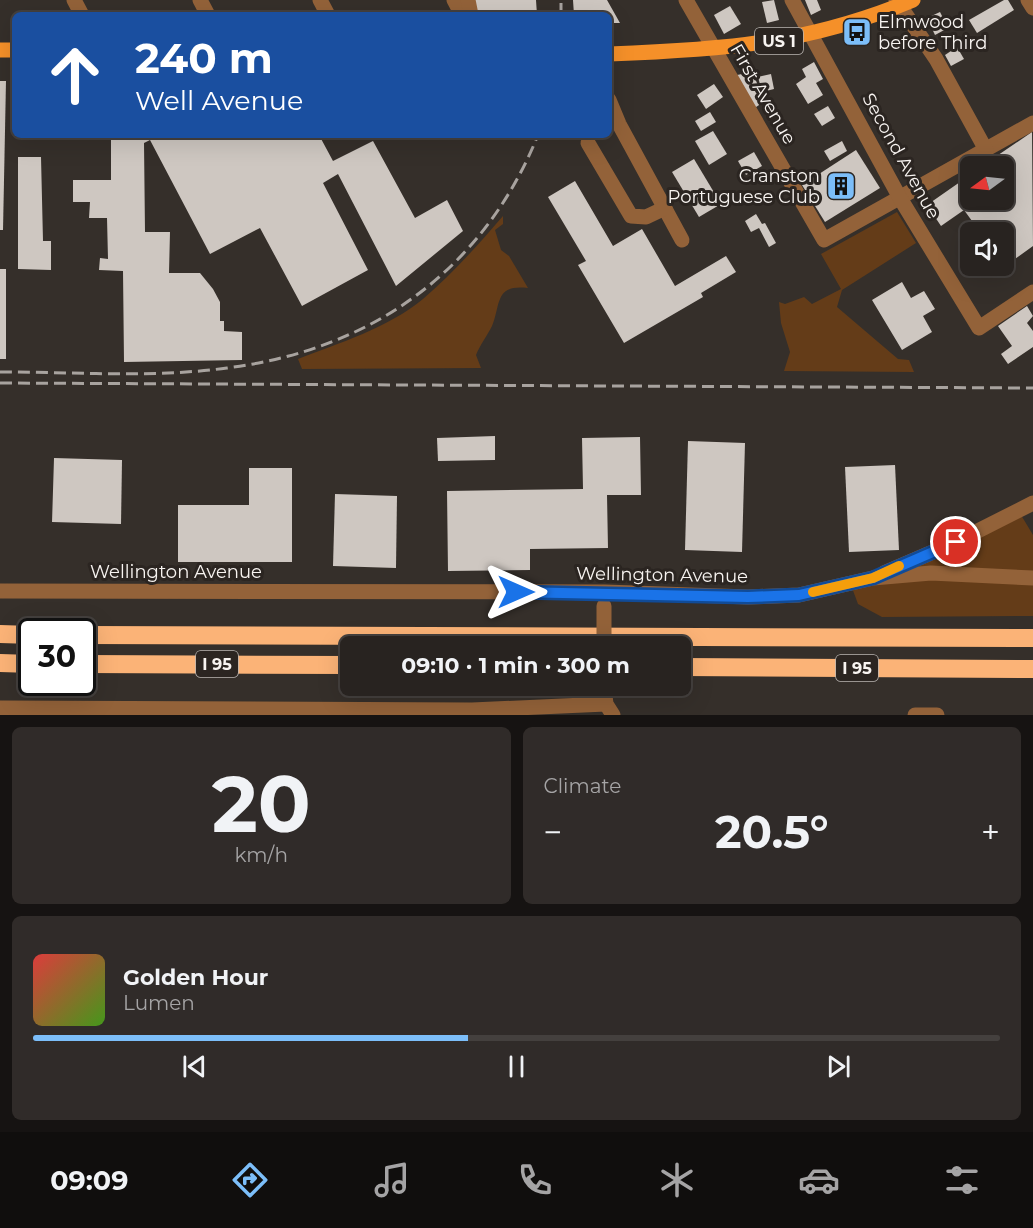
<!DOCTYPE html>
<meta charset="utf-8">
<style>
:root{--surface:#282320;--page:#302b29;--text:#f1f3f6;--muted:#a5a4a5;--line:#44403e;--accent:#7cbef9}
body{margin:0;font-family:Montserrat,sans-serif;background:var(--page);color:var(--text);height:100vh;display:flex;flex-direction:column;font-size:22px;white-space:nowrap}
*{box-sizing:border-box;margin:0}
p{font-size:20px;color:var(--muted)}
.icon{flex:none;width:33px;height:33px;fill:none;stroke:currentColor;stroke-width:2;stroke-linecap:round;stroke-linejoin:round}
.map{position:relative;height:715px;overflow:hidden}
.drawer{display:flex;flex-direction:column;gap:12px;padding:12px;background:#161312;flex:1}
.drawer>*{flex:none}
.banner{position:absolute;left:12px;top:12px;width:600px;height:126px;border-radius:9px;box-shadow:0 6px 24px #0002,0 0 0 2px var(--line);background:#1a4fa0;color:#fff;overflow:hidden}
.needle{width:39px;rotate:255deg}
.fabs{position:absolute;left:960px;top:156px;display:grid;gap:12px}
.fabs a{display:grid;place-items:center;width:54px;height:54px;border-radius:9px;background:var(--surface);box-shadow:0 6px 24px #0002,0 0 0 2px var(--line);font-size:30px}
.speed{position:absolute;left:18px;top:618px;display:flex;gap:12px;font-size:30px;font-weight:700;text-align:center}
.speed>*{display:grid;place-content:center;width:78px;height:78px;border-radius:50%;background:var(--surface);box-shadow:0 6px 24px #0002,0 0 0 2px var(--line);line-height:1}
.speed .limit{border:3px solid #111;border-radius:9px;background:#fff;color:#111}
.pin{position:absolute;display:grid;place-items:center;width:51px;height:51px;color:#fff;margin:-26px;border:3px solid #fff;border-radius:50%;box-shadow:0 2px 6px #0007}
.me{position:absolute;width:66px;margin:-33px;rotate:90deg;stroke-linejoin:round;filter:drop-shadow(0 0 4px #0008)}
.turn{display:flex;align-items:center;gap:21px;height:126px;padding:0 24px;font-size:27px}
.turn .icon{width:78px;height:78px;stroke-width:2.5}
.turn b{display:block;font-size:42px;line-height:51px}
.big{font-size:45px;font-weight:700;line-height:1.1}
.drawer .tile{flex:1;display:flex;flex-direction:column;justify-content:center;gap:9px;min-width:0;padding:0 21px;border-radius:9px;background:var(--page)}
.drawer .dial{align-items:center;gap:0}
.dial b{font-size:78px;line-height:1}
.song{display:flex;align-items:center;gap:18px}
.cover{width:72px;height:72px;border-radius:9px;background:linear-gradient(135deg,hsl(0 70% 55%),hsl(100 70% 35%))}
.played{height:6px;border-radius:3px;background:linear-gradient(90deg,var(--accent) 45%,var(--line) 45%)}
.keys{display:flex;justify-content:space-around;direction:ltr}
.heat{display:flex;justify-content:space-between;align-items:center;font-size:33px;direction:ltr}
.drawer .tiles{flex:1;display:grid;gap:12px;grid-template-columns:1fr 1fr}
.tile:last-child{grid-column:span 2}
.trip{position:absolute;left:340px;top:636px;width:351px;height:60px;border-radius:9px;background:var(--surface);box-shadow:0 6px 24px #0002,0 0 0 2px var(--line);font-weight:700;line-height:60px;text-align:center}
.menu{display:flex;height:96px;justify-content:space-around;align-items:center;background:#100e0d;color:var(--muted)}
.menu .icon{width:42px;height:42px}
.menu .active{color:var(--accent)}
.menu b{font-size:27px;color:var(--text)}
.map>svg:first-child{display:block}
.green{fill:#643c18}
.building{fill:#cec7c1}
.lines{fill:none;stroke-linecap:round;stroke-linejoin:round}
.minor{stroke:#936239;stroke-width:15}
.major{stroke:#f59029;stroke-width:15}
.highway{stroke:#fbb377;stroke-width:18}
.rail{stroke:#a8a39f;stroke-width:3;stroke-dasharray:12 6;stroke-linecap:butt}
.minor-bridge{stroke:#936239;stroke-width:15}
.route-casing{stroke:#114b97;stroke-width:15}
.route{stroke:#1a73e8;stroke-width:10}
.slow{stroke:#f59e0b;stroke-width:10}
.labels{text-anchor:middle;stroke-width:6;stroke-linejoin:round;paint-order:stroke}
.shield{fill:#2b2521;stroke:#bab6b3;stroke-width:1.5}
.shield-label{font-size:16px;font-weight:bold;fill:#f8f4f1}
.poi-label{font-size:18px;fill:#f8f4f1;stroke:#2b2521;text-anchor:start}
.street-label{font-size:18px;fill:#f8f4f1;stroke:#2b2521}
</style>
<div class="map">
<svg width="1033" height="715" viewBox="0 0 1033 715">
<rect width="100%" height="100%" fill="#352f2a"/>
<!-- green -->
<g class="green">
<polygon points="897,212 916,243 842,290 837,307 898,359 909,360 914,372 784,371 790,352 781,323 779,302 785,304 804,297 812,304 841,289 821,254"/>
<path d="M 503,216 L 503,224 L 495,230 L 501,250 L 509,256 L 528,288 C 494,284 501,305 492,326 C 487,336 480,345 476,355 L 481,368 L 302,369 L 298,359 C 339,343 388,328 423,299 C 452,274 478,245 503,216 Z"/>
<polygon points="1021,515 1033,535 1033,616 882,617 858,604 851,585"/>
</g>
<!-- building -->
<g class="building">
<polygon points="475,0 536,0 537,15 510,15 510,10 475,10"/>
<polygon points="573,0 607,0 620,23 609,23 609,15 574,15"/>
<polygon points="774,0 779,20 767,23 762,2"/>
<polygon points="805,0 817,0 821,10 811,15"/>
<polygon points="1004,0 1008,0 1014,10 977,33 969,20"/>
<polygon points="730,6 741,24 724,34 714,15"/>
<polygon points="940,12 948,28 935,35 927,18"/>
<polygon points="957,47 964,59 951,66 945,55"/>
<polygon points="814,62 823,79 816,83 823,95 808,104 796,84 806,77 802,69"/>
<polygon points="752,72 765,101 753,109 732,76"/>
<polygon points="771,74 774,89 762,92 758,77"/>
<polygon points="0,81 6,81 3,230 0,230"/>
<polygon points="714,84 723,97 706,109 697,95"/>
<polygon points="828,106 835,118 822,126 814,114"/>
<polygon points="710,112 716,122 701,131 695,121"/>
<polygon points="788,128 793,136 783,142 778,133"/>
<polygon points="713,131 727,154 709,165 695,141"/>
<polygon points="1032,132 1033,246 1004,267 1004,232 980,232 964,210 941,226 927,205 970,175 970,200 1004,200 1004,166 982,166"/>
<polygon points="111,135 319,135 333,161 373,141 415,218 447,200 463,231 396,286 338,174 323,183 368,270 302,306 260,228 210,254 150,140 144,143 145,232 170,232 169,273 200,273 213,289 220,302 220,321 224,321 224,331 242,332 242,360 124,362 123,271 99,270 100,258 108,259 107,218 89,218 90,202 73,202 73,180 111,180"/>
<polygon points="842,141 847,151 830,161 824,151"/>
<polygon points="856,150 880,188 825,222 802,185"/>
<polygon points="754,152 762,166 746,175 738,161"/>
<polygon points="18,157 41,157 43,241 51,241 51,270 18,269"/>
<polygon points="694,159 721,204 699,217 672,172"/>
<polygon points="575,181 613,246 642,229 675,286 726,256 736,272 701,293 703,297 624,343 578,265 586,261 548,197"/>
<polygon points="756,214 762,224 765,223 776,243 769,247 759,228 751,232 745,221"/>
<rect x="0" y="269" width="6" height="90"/>
<polygon points="902,282 911,298 924,291 935,309 923,316 932,332 902,350 872,300"/>
<polygon points="1027,306 1033,316 1027,323 1033,331 1033,347 1008,364 1001,354 1012,346 998,326"/>
<polygon points="495,436 495,460 438,461 437,438"/>
<polygon points="640,437 641,495 607,495 608,548 530,549 530,570 448,571 447,491 583,489 582,438"/>
<polygon points="688,441 745,443 742,552 685,550"/>
<polygon points="54,458 122,460 121,524 52,522"/>
<polygon points="895,465 899,550 849,552 845,467"/>
<polygon points="249,468 292,468 292,562 178,562 178,505 249,505"/>
<polygon points="335,494 397,496 396,568 333,566"/>
</g>
<g class="lines">
<!-- minor -->
<g class="minor">
<polyline points="74,0 82,15"/>
<polyline points="200,0 208,15"/>
<polyline points="320,0 328,15"/>
<polyline points="454,0 462,15"/>
<polyline points="468,0 471,15"/>
<polyline points="686,0 824,240 1033,123"/>
<polyline points="792,0 900,198 979,328 1033,292"/>
<polyline points="896,0 936,59 986,150"/>
<polyline points="1028,0 1033,8"/>
<polyline points="609,100 619,124 682,240"/>
<polyline points="588,143 631,216 646,217 665,208"/>
<polyline points="884,573 956,542 1033,503"/>
<polyline points="0,591 605,592 748,597 799,595 873,578 931,573 1033,578"/>
<polyline points="604,686 606,704 613,715"/>
<polyline points="0,708 472,710 606,704"/>
<polyline points="915,715 937,715"/>
</g>
<!-- major -->
<g class="major">
<polyline points="0,50 15,50"/>
<path d="M 609,54 C 721,50 808,44 913,0"/>
</g>
<!-- highway -->
<g class="highway">
<polyline points="0,634 32,635"/>
<polyline points="82,635 1033,638"/>
<polyline points="0,663 32,664"/>
<polyline points="82,664 351,665"/>
<polyline points="681,667 1033,669"/>
</g>
<!-- rail -->
<g class="rail">
<polyline points="561,15 561,0"/>
<path d="M 0,372 C 75,372 153,378 227,368 C 371,350 483,271 538,135"/>
<polyline points="0,383 1033,388"/>
</g>
<!-- minor-bridge -->
<polyline class="minor-bridge" points="604,606 604,646"/>
</g>
<g class="lines">
<!-- route casing -->
<g class="route-casing">
<polyline id="route" points="516,592 748,597 799,595 873,578 956,542"/>
</g>
<!-- route -->
<use href="#route" class="route"/>
<!-- slow -->
<polyline class="slow" points="813,592 873,578 899,566"/>
</g>
<!-- icons -->
<defs>
<g id="bus-square" transform="scale(1.5)"><rect x="-9" y="-9" width="18" height="18" rx="4" fill="#7cbef9" stroke="#2b2521"/><path d="M-5-6H5V4H4V6H2V4H-2V6H-4V4H-5ZM-3.5-4V0h7V-4ZM-3.5 1.2v1.5H-2V1.2ZM2 1.2v1.5H3.5V1.2Z" fill="#111"/></g>
<g id="building-square" transform="scale(1.5)"><rect x="-9" y="-9" width="18" height="18" rx="4" fill="#7cbef9" stroke="#2b2521"/><path d="M-4-6H4V6H1V3H-1V6H-4ZM-2.5-4.3h1.7v1.8h-1.7ZM.8-4.3h1.7v1.8H.8ZM-2.5-1h1.7V.8h-1.7ZM.8-1h1.7V.8H.8Z" fill="#111"/></g>
</defs>
<g fill-rule="evenodd">
<use href="#bus-square" x="857" y="32"/>
<use href="#building-square" x="841" y="186"/>
</g>
<g class="labels">
<!-- shield labels -->
<g class="shield">
<rect x="755" y="28" width="48" height="26" rx="4.5"/>
<rect x="196" y="651" width="42" height="26" rx="4.5"/>
<rect x="836" y="655" width="42" height="26" rx="4.5"/>
</g>
<g class="shield-label">
<text x="779" y="47">US 1</text>
<text x="217" y="670">I 95</text>
<text x="857" y="674">I 95</text>
</g>
<!-- poi labels -->
<g class="poi-label">
<text x="878" y="28">Elmwood<tspan x="878" dy="21">before Third</tspan></text>
<text x="820" y="182" text-anchor="end">Cranston<tspan x="820" dy="21">Portuguese Club</tspan></text>
</g>
<!-- street labels -->
<g class="street-label">
<text transform="translate(763 94) rotate(60)" y="6">First Avenue</text>
<text transform="translate(901 156) rotate(61)" y="6">Second Avenue</text>
<text x="176" y="578">Wellington Avenue</text>
<text transform="translate(662 575) rotate(1)" y="6">Wellington Avenue</text>
</g>
</g>
</svg>
<div class="fabs">
<a><svg class="needle" viewBox="-14 -14 28 28"><path d="M0-13l5 13h-10z" fill="#e53935"/><path d="M0 13l5-13h-10z" fill="#a5a4a5"/></svg></a>
<a><svg class="icon" aria-label="sound" viewBox="0 0 24 24"><path d="M4 9h4l5-4v14l-5-4H4zM17 9q2 3 0 6"/></svg></a>
</div>
<div class="speed"><div class="limit">30</div></div>
<div class="pin" style="left:956px;top:542px;background:#d93025"><svg class="icon" aria-label="arrive" viewBox="0 0 24 24"><path d="M6 21V4h12l-3 4 3 4H6"/></svg></div>
<svg class="me" style="left:516px;top:592px" viewBox="-20 -20 40 40"><path d="M0-17L14 15 0 8-14 15z" fill="#1a73e8" stroke="#fff" stroke-width="4"/></svg>
<div class="trip">09:10 · 1 min · 300 m</div>
<div class="banner">
<div class="turn"><svg class="icon" aria-label="ahead" viewBox="0 0 24 24"><path d="M12 20V5M6 11l6-6 6 6"/></svg><div><b>240 m</b>Well Avenue</div></div>
</div>
</div>
<section class="drawer">
<div class="tiles">
<div class="tile dial"><b>20</b><p>km/h</p></div>
<div class="tile"><p>Climate</p>
<div class="heat"><a>−</a><b class="big">20.5°</b><a>+</a></div>
</div>
<div class="tile">
<div class="song"><i class="cover"></i><div><b>Golden Hour</b><p>Lumen</p></div></div>
<div class="played"></div>
<div class="keys"><svg class="icon" aria-label="previous" viewBox="0 0 24 24"><path d="M18 5L8 12l10 7zM5 5v14"/></svg><svg class="icon" aria-label="pause" viewBox="0 0 24 24"><path d="M8 5v14M16 5v14"/></svg><svg class="icon" aria-label="next" viewBox="0 0 24 24"><path d="M6 5l10 7-10 7zM19 5v14"/></svg></div>
</div>
</div>
</section>
<nav class="menu">
<b>09:09</b>
<svg class="icon active" aria-label="directions" viewBox="0 0 24 24"><path d="M12 3l9 9-9 9-9-9zM9 14v-3h6M13 9l2 2-2 2"/></svg>
<svg class="icon" aria-label="music" viewBox="0 0 24 24"><path d="M9 18V5l10-2v13"/><circle cx="6" cy="18" r="3"/><circle cx="16" cy="16" r="3"/></svg>
<svg class="icon" aria-label="phone" viewBox="0 0 24 24"><path d="M5 4h4l2 5-3 2q2 4 5 5l2-3 5 2v4C11 20 4 13 5 4z"/></svg>
<svg class="icon" aria-label="climate" viewBox="0 0 24 24"><path d="M12 3v18M4 7l16 10M4 17L20 7"/></svg>
<svg class="icon" aria-label="car" viewBox="0 0 24 24"><path d="M5 17H2v-5l4-1 3-4h7l3 4 3 1v5h-3M9 17h6M6 11h13"/><circle cx="7" cy="17" r="2"/><circle cx="17" cy="17" r="2"/></svg>
<svg class="icon" aria-label="filters" viewBox="0 0 24 24"><path d="M4 7h16M4 17h16"/><circle cx="9" cy="7" r="2"/><circle cx="15" cy="17" r="2"/></svg>
</nav>
